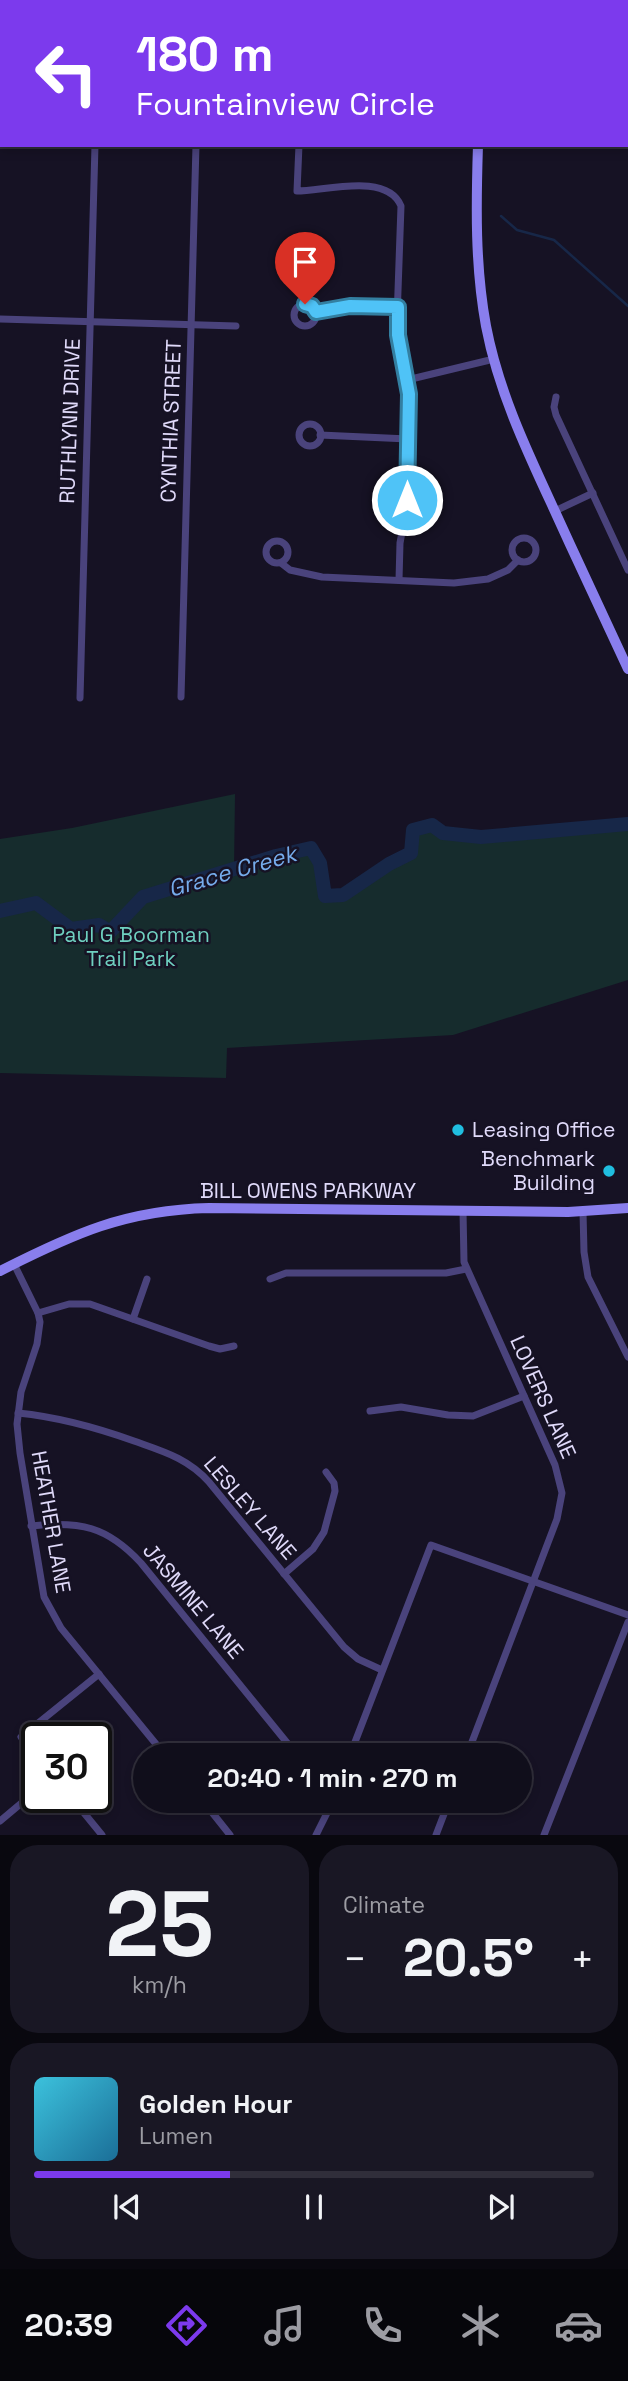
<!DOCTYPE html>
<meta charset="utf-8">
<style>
:root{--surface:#100e1b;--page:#191724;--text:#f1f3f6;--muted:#9c9ca3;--line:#302e3a;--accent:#7c3aed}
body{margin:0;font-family:"Space Grotesk",sans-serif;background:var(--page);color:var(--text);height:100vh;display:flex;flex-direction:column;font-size:26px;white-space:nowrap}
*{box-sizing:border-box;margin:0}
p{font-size:23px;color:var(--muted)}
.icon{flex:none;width:38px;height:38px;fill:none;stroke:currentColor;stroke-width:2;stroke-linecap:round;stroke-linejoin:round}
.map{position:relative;height:1835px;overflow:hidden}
.drawer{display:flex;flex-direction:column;gap:10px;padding:10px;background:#09080f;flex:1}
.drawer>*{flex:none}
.top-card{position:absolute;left:0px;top:0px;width:628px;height:147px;box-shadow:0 4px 10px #0003,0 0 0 2px var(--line);background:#7c3aed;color:#fff;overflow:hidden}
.speed{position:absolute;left:21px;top:1722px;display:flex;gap:14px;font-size:35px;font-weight:700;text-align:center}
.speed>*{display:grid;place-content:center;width:91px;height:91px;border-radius:50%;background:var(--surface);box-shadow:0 4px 10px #0003,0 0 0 2px var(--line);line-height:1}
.speed .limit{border:4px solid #111;border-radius:10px;background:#fff;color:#111}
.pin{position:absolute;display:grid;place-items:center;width:60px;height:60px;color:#fff;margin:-72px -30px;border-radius:50% 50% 50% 0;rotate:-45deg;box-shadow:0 0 7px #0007}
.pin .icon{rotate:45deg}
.me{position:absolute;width:77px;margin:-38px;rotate:0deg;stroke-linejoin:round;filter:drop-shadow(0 0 5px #0008)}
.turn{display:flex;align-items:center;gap:24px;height:147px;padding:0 21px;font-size:32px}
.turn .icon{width:91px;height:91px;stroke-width:2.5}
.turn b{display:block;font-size:49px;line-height:60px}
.big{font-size:52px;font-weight:800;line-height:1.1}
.drawer .widget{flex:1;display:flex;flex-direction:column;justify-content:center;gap:10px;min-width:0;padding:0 24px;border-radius:28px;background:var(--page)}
.drawer .dial{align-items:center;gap:0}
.dial b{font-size:91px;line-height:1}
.song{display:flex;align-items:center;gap:21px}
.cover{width:84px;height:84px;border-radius:10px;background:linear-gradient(135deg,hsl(190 70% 55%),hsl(200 70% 35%))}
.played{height:7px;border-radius:4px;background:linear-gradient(90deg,var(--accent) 35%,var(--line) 35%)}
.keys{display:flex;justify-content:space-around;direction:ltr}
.heat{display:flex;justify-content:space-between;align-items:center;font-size:38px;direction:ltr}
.drawer .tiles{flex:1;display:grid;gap:10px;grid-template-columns:1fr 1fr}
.widget:last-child{grid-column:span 2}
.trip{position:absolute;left:133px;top:1743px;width:399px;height:70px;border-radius:35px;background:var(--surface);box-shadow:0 4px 10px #0003,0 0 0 2px var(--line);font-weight:800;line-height:70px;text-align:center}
.tabs{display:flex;height:112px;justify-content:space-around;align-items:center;background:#06060b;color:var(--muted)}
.tabs .icon{width:49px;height:49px}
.tabs .active{color:var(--accent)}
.tabs b{font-size:32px;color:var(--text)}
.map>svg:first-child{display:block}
.green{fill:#162c2d}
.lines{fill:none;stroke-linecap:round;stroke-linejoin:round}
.stream{stroke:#172748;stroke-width:2.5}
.river{stroke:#172748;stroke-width:14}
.minor{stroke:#4a437c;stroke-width:7}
.secondary{stroke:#897eed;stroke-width:10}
.route-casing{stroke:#337fa1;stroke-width:18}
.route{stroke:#4fc3f7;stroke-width:12}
.poi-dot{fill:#20bee0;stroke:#161224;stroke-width:2.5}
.labels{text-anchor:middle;stroke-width:5;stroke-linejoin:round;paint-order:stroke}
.street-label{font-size:21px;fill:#e0dafa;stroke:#161224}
.park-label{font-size:21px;fill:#6fd0c0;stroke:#161224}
.poi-label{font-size:21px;fill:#e0dafa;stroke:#161224;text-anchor:start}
.water-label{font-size:23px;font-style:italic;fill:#76acec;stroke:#161224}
</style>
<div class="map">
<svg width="628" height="1835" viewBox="0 0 628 1835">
<rect width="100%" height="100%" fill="#161224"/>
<!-- green -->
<polygon class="green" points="235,794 234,869 276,856 311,848 320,863 325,896 343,895 389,864 410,853 413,830 432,825 443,833 481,837 628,824 628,980 453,1035 227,1048 226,1078 0,1073 0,839 72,828"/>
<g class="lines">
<!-- stream -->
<polyline class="stream" points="501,216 517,230 554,240 628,306"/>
<!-- river -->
<polyline class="river" points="0,911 36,903 71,929 99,925 110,932 143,897 276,856 311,848 320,863 325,896 343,895 389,864 411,853 413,830 432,825 443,833 481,837 628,824"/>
<!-- minor -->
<g class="minor">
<polyline points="100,2 100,0"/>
<polyline points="200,2 200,0"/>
<polyline points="292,2 292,0"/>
<polyline points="418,2 418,0"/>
<path d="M 299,145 L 297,191 C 325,191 387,172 401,206 L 397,319 L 409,401 L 407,505 L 400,543 L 399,580"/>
<circle cx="305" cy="315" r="11"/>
<polyline points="316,312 350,306 398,307"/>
<polyline points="0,319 236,326"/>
<polyline points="407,380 494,359"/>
<polyline points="556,397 554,407 556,415 628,570"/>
<circle cx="310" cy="435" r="11"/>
<polyline points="320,435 408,439"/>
<polyline points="555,511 593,493"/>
<circle cx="524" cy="550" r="12"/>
<circle cx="277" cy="552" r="11"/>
<polyline points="281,563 290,570 322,577 454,583 488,579 508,570 518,560"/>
<polyline points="181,697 196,145"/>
<polyline points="80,698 95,145"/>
<polyline points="463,1211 464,1262 555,1465 562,1493 557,1519 467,1755"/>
<polyline points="583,1212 584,1252 588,1277 628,1357"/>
<polyline points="14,1264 38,1313 40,1322 37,1344 21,1392 17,1424 20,1453 44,1597 61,1628 165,1755"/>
<polyline points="270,1279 286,1273 446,1273 466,1269"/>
<polyline points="38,1313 69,1304 90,1304 209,1346 220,1349 234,1346"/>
<polyline points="133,1319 147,1279"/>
<polyline points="370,1411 401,1407 448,1415 473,1416 524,1396"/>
<path d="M 18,1413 C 58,1417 95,1427 134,1441 C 162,1451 188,1458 209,1482 L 344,1647 L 358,1659 L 382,1670"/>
<path d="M 31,1526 C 80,1521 107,1526 141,1563 L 297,1755"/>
<polyline points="284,1574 313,1549 324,1532 335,1491 334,1483 326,1472"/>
<polyline points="350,1755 431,1545 628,1615"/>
<polyline points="37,1756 21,1737 99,1674"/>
<polyline points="71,1797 102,1835"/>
<polyline points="203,1801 230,1835"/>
<polyline points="0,1821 37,1790"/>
<polyline points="316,1835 333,1801"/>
<polyline points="436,1835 449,1801"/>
<polyline points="544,1835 628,1622"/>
</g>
<!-- secondary -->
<g class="secondary">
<polyline points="482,2 482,0"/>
<path d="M 478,145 C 476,206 475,266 486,326 C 498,389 525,447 552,505 C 577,560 603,615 628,669"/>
<path d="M 0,1271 C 73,1234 125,1210 209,1208 L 568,1212 L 628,1208"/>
</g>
</g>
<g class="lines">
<!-- route casing -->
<g class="route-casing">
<polyline id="route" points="305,304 312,306 316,312 350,306 398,307 398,335 409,394 407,500"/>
</g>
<!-- route -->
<use href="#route" class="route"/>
</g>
<!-- markers -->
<g class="poi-dot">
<circle cx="458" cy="1130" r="7"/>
<circle cx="609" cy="1171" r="7"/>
</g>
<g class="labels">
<!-- street labels -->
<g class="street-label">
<text transform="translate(70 421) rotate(-88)" y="7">RUTHLYNN DRIVE</text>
<text transform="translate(171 421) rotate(-88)" y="7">CYNTHIA STREET</text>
<text x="308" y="1198">BILL OWENS PARKWAY</text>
<text transform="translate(543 1397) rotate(66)" y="7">LOVERS LANE</text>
<text transform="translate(250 1508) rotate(49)" y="7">LESLEY LANE</text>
<text transform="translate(51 1522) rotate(80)" y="7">HEATHER LANE</text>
<text transform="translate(193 1601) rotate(50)" y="7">JASMINE LANE</text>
</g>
<!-- park labels -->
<g class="park-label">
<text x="131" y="942">Paul G Boorman<tspan x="131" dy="24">Trail Park</tspan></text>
</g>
<!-- poi labels -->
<g class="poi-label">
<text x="472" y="1137">Leasing Office</text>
<text x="595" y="1166" text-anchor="end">Benchmark<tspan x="595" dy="24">Building</tspan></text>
</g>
<!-- water labels -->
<g class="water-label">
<text transform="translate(232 871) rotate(-16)" y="8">Grace Creek</text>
</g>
</g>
</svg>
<div class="speed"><div class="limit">30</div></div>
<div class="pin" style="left:305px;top:304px;background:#d93025"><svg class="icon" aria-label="arrive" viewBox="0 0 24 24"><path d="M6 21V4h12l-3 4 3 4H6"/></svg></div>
<svg class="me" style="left:407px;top:500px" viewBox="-20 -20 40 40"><circle r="17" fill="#4fc3f7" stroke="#fff" stroke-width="3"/><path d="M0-11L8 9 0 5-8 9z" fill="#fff"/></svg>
<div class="trip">20:40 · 1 min · 270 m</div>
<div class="top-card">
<div class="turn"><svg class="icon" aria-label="left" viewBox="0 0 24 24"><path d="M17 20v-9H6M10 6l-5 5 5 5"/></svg><div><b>180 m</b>Fountainview Circle</div></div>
</div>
</div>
<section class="drawer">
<div class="tiles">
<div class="widget dial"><b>25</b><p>km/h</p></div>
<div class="widget"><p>Climate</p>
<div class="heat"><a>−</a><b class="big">20.5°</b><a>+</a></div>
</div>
<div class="widget">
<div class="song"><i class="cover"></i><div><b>Golden Hour</b><p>Lumen</p></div></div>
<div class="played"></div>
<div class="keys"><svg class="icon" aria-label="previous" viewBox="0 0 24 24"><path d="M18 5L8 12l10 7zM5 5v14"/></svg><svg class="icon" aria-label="pause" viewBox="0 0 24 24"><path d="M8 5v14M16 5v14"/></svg><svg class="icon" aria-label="next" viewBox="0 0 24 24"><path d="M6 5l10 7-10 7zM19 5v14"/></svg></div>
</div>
</div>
</section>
<nav class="tabs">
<b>20:39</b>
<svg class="icon active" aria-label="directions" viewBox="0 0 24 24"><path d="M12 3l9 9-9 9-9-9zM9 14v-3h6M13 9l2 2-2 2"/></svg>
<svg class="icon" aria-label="music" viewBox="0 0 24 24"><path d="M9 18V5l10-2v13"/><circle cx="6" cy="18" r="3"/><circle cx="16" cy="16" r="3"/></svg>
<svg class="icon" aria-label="phone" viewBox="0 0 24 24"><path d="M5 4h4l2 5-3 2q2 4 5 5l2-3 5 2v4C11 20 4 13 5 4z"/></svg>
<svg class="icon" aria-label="climate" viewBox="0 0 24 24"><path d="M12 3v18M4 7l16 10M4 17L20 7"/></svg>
<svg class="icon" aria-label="car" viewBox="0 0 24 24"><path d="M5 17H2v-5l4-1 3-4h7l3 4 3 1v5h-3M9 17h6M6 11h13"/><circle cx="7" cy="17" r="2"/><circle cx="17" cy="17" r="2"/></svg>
</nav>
